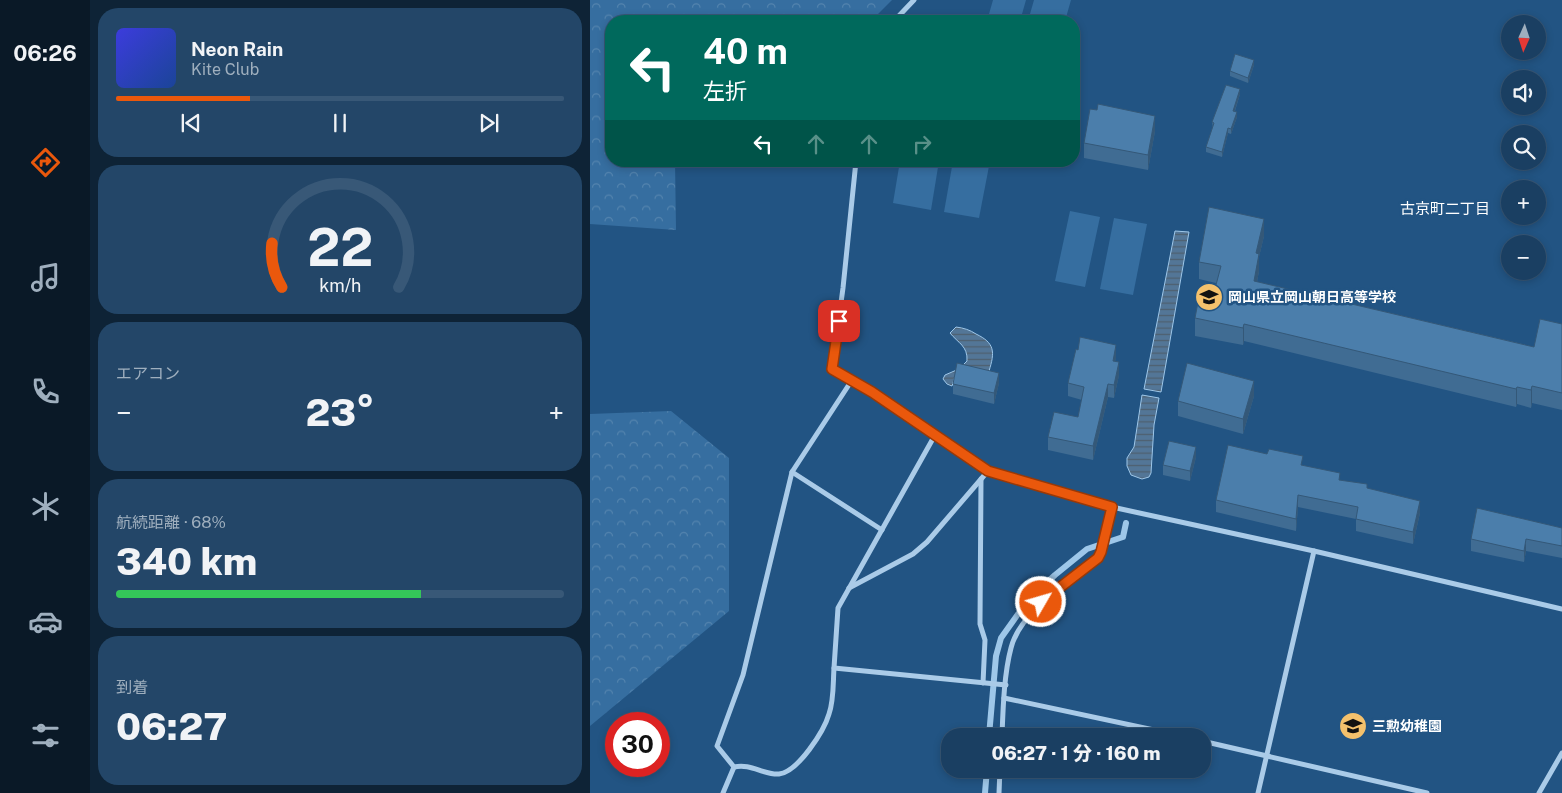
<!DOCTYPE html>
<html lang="ja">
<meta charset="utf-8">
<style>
:root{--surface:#1a3f62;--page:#234668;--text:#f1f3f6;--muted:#9fafbe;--line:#385877;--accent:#ea580c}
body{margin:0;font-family:"Public Sans","Noto Sans JP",sans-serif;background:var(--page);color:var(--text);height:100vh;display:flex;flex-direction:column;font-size:19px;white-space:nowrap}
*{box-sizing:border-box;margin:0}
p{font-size:16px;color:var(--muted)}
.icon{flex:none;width:28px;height:28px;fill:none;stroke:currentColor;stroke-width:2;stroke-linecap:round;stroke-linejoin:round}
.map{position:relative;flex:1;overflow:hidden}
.sheet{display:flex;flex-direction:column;gap:8px;padding:8px;background:#0e2336;width:500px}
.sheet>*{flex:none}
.top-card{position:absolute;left:15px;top:15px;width:475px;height:152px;border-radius:20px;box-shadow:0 2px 8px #0003,0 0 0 1px var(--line);background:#00695c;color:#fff;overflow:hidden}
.needle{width:32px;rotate:183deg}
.controls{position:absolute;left:911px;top:15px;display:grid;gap:10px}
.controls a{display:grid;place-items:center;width:45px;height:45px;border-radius:50%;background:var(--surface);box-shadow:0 2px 8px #0003,0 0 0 1px var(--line);font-size:25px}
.speed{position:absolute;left:15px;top:712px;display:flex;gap:10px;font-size:25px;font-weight:700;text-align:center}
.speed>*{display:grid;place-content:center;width:65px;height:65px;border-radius:50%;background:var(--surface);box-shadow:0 2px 8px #0003,0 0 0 1px var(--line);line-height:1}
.speed .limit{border:8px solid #d22;background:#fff;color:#111}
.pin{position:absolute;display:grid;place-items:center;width:42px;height:42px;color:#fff;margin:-21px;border-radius:10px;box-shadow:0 2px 8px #0006}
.me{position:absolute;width:55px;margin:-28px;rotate:52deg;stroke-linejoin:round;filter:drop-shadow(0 0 4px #0008)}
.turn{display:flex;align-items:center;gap:18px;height:105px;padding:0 15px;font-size:22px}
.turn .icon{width:65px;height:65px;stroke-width:2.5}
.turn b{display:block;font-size:35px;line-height:42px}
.lanes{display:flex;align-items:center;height:48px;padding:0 15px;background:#0003;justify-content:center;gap:25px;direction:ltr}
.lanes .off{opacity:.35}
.big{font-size:38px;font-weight:800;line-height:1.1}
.sheet .tile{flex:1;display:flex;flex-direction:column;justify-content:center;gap:8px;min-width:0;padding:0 18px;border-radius:20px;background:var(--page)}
.sheet .dial{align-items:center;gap:0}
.dial svg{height:130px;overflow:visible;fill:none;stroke:var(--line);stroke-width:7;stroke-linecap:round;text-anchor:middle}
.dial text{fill:var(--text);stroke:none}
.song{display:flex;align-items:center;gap:15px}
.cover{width:60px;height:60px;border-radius:8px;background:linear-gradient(135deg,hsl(240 70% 55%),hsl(220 70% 35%))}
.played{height:5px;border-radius:2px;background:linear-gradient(90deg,var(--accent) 30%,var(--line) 30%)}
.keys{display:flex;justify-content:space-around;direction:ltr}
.heat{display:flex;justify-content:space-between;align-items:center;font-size:28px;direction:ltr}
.charge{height:8px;border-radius:4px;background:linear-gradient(90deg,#34c759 68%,var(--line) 0)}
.trip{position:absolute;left:351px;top:728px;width:270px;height:50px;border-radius:20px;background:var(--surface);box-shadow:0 2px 8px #0003,0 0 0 1px var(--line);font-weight:800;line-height:50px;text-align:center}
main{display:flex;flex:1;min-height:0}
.menu{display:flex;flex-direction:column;width:90px;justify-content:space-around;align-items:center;background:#0a1927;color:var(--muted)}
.menu .icon{width:35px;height:35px}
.menu .current{color:var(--accent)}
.menu b{font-size:22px;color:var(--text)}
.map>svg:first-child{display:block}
.forest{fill:url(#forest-crowns)}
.garden{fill:#366ea0}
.water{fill:url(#water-rules);stroke:#9ec7e9}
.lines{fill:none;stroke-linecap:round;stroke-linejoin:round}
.stream{stroke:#9ec7e9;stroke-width:6}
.street{stroke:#aacbe8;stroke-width:5}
.wall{fill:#406c93}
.shaded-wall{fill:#345878}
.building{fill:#4b7eab;stroke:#345878}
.route-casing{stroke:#983908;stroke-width:12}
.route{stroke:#ea580c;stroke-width:9}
.labels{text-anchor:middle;stroke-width:5;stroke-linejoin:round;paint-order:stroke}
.poi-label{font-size:14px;font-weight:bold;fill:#fff;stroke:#225483;text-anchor:start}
.neighbourhood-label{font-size:15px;fill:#fff;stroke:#225483}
</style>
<main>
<nav class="menu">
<b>06:26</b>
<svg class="icon current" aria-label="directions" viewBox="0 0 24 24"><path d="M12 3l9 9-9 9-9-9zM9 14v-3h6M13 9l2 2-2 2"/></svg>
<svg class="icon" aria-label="music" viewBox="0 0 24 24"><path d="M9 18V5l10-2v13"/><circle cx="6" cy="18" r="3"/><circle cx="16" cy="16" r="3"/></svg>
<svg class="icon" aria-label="phone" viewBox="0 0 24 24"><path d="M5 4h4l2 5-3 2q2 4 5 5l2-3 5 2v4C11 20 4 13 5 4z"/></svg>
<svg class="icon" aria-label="climate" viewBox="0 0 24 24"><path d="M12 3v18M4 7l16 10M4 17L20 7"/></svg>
<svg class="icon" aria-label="car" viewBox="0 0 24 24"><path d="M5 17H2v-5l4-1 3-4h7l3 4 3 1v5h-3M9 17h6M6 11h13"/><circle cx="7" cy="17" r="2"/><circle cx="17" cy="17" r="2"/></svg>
<svg class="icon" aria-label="filters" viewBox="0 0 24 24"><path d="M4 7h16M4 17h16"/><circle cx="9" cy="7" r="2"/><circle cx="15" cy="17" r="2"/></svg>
</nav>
<section class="sheet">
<div class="tile">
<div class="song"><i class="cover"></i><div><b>Neon Rain</b><p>Kite Club</p></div></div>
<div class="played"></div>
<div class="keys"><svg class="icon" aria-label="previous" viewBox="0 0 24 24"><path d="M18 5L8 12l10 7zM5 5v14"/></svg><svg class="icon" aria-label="pause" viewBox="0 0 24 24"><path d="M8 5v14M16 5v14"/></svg><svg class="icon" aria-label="next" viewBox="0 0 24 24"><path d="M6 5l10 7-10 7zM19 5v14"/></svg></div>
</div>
<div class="tile dial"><svg viewBox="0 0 100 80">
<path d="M14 69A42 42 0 1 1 86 69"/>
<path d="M14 69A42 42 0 0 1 8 42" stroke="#ea580c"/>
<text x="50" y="56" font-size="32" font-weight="700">22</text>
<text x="50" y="72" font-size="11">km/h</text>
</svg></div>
<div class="tile"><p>エアコン</p>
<div class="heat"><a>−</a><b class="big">23°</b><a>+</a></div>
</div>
<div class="tile"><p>航続距離 · 68%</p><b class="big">340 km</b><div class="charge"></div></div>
<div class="tile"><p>到着</p><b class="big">06:27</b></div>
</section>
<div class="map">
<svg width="972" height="793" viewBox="0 0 972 793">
<defs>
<pattern id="forest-crowns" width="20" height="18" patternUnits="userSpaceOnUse" patternTransform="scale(1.25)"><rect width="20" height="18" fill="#366ea0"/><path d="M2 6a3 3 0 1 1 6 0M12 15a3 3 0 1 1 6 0" fill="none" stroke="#5484ae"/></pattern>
<pattern id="water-rules" width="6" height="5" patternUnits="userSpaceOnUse" patternTransform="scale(1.25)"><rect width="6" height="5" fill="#537697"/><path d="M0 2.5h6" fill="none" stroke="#4f5f6e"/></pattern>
</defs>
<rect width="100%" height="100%" fill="#225483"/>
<!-- forest -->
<g class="forest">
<polygon points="0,0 302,0 281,21 21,21 21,161 85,161 86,230 0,224"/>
<polygon points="81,411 139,458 139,611 0,726 0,414"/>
</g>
<!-- garden -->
<g class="garden">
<polygon points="403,0 436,0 430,21 397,21"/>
<polygon points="444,0 481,0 475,21 438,21"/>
<polygon points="310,161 349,161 341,210 303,203"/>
<polygon points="363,161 400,161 389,218 354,212"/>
<polygon points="480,211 510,217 495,287 465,281"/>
<polygon points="524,218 557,224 543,295 510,289"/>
</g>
<!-- water -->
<g class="water">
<polygon points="585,231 599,232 571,392 554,389"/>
<path d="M 366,327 C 374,328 380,330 386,334 C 405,343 405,352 399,371 L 366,373 L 362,386 L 357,384 L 353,379 L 355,375 L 369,369 L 377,361 C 378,346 368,343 360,333 Z"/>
<polygon points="552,395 569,398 564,425 561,473 559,477 552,479 541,475 537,466 537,458 544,447"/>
</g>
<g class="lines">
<!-- stream -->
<g class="stream">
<polyline points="399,736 406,656 411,638 438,600 465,575 497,549 533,537 536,523"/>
<polyline points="395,793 397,769"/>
</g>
<!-- street -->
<g class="street">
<polyline points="304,21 324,0"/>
<polyline points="266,161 253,288 242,369 282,393 398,471 522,507 724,551 972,609"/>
<polyline points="345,435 248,608 244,668 416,685"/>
<polyline points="202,472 292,530"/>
<polyline points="391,479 390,624 395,640 393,683"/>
<polyline points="259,588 323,554 337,542 398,471"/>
<polyline points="414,698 592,736"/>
<path d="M 412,736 C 413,709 414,674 421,648 C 430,612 479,580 508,558 L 511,552 L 522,507"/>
<polyline points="612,741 837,793"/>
<path d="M 144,767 C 161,763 173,775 189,774 C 208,772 234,731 239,714 C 244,700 243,682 244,668"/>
<polyline points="133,793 144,767 127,746 153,675 202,472 262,380"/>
<polyline points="409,793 410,769"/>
<polyline points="668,793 724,551"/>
<polyline points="949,793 972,753"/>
</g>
</g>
<!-- wall -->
<g class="wall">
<polygon points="664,65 658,83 640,76 640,71"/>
<polygon points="650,94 645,111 647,117 641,134 638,133 632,157 616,152 616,147 623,128 622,122"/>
<polygon points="565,131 558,170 494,158 494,143"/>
<polygon points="674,236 669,257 669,271 667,282 944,347 972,324 972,410 942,403 941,408 927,404 926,407 654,341 653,345 605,336 605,318 622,300 626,283 609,279 609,262"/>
<polygon points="526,358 525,361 529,375 524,398 518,397 503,460 458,450 458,437 488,417 492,400 478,396 478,383"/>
<polygon points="409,383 404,404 363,394 363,384"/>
<polygon points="664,396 653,434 588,416 588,401"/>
<polygon points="606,457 600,481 573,475 573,465"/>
<polygon points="713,465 750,480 777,489 830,513 823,544 766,531 766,519 708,507 706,531 626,512 626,500"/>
<polygon points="972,528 972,558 936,551 934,562 881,551 881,539"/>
</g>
<!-- shaded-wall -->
<g class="shaded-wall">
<polygon points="664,60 664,65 658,83 658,78"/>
<polygon points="650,89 650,94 643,116 643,111"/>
<polygon points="647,112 647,117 641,134 641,129"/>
<polygon points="565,116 565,131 558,170 558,155"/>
<polygon points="638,128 638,133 632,157 632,152"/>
<polygon points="674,219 674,236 669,257 669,271 664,298 664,281 666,253"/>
<polygon points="654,324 654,341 653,345 653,328"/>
<polygon points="526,345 526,358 523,374 523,361"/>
<polygon points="529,362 529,375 524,398 524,385"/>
<polygon points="409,373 409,383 404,404 404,393"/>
<polygon points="664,381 664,396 653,434 653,419"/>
<polygon points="518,384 518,397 503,460 503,446"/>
<polygon points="942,386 942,403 941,408 941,390"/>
<polygon points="927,387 927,404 926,407 926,389"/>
<polygon points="606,447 606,457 600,481 600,471"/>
<polygon points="708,495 708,507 706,531 706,519"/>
<polygon points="830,501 830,513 823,544 823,532"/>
<polygon points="936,539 936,551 934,562 934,551"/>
</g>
<!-- building -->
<g class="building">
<polygon points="645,54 664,60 658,78 640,71"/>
<polygon points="636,85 650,89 643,111 647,112 641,129 638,128 632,152 616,147 624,123 622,122"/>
<polygon points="508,104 565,116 558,155 494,143 500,109 507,110"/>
<polygon points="619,207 674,219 666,253 669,254 664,281 944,347 950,319 972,324 972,393 942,386 941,390 927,387 926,389 654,324 653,328 605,318 609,297 622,300 631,266 609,262"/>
<polygon points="490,337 526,345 523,361 529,362 524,385 518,384 503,446 458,437 464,412 488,417 494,387 478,383 486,349 488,350"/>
<polygon points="367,363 409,373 404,393 363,384"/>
<polygon points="597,363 664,381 653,419 588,401"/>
<polygon points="579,441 606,447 600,471 573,465"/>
<polygon points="638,445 677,454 679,449 713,456 711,465 750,473 749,480 777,484 777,488 830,501 823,532 766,519 768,507 708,495 706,519 626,500"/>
<polygon points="887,508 972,528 972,546 936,539 934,551 881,539"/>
</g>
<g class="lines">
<!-- route casing -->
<g class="route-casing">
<polyline id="route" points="249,321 242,369 282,392 398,471 522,507 511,552 508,558 451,602"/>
</g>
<!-- route -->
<use href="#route" class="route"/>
</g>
<!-- icons -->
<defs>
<g id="school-disc" transform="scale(1.4375)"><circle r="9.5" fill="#f4c16c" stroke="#225483"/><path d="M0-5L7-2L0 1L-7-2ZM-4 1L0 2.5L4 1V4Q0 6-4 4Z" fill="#111"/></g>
</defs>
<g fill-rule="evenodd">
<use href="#school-disc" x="619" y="297"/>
<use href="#school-disc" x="763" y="726"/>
</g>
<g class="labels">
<!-- poi labels -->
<g class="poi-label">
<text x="638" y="302">岡山県立岡山朝日高等学校</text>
<text x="782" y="731">三勲幼稚園</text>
</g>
<!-- neighbourhood labels -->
<g class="neighbourhood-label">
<text x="855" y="214">古京町二丁目</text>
</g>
</g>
</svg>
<div class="controls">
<a><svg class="needle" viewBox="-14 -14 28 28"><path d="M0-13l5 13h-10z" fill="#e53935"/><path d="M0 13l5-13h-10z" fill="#9fafbe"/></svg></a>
<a><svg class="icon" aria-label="sound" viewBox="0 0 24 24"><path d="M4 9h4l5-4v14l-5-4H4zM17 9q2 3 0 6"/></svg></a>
<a><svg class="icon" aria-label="search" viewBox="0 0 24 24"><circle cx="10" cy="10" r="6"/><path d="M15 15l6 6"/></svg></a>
<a>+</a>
<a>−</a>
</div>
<div class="speed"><div class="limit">30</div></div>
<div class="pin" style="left:249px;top:321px;background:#d93025"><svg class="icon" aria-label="arrive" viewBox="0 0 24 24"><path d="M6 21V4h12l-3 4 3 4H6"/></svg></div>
<svg class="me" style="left:451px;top:602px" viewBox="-20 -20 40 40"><circle r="17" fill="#ea580c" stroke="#fff" stroke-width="3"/><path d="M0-11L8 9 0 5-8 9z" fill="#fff"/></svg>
<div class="trip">06:27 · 1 分 · 160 m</div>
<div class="top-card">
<div class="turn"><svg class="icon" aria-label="left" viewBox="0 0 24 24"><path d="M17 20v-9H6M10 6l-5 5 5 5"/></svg><div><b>40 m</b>左折</div></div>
<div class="lanes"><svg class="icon" aria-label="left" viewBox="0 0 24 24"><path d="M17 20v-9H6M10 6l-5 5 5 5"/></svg><svg class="icon off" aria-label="ahead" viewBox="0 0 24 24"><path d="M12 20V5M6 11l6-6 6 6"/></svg><svg class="icon off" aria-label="ahead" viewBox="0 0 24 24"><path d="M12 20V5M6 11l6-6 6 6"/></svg><svg class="icon off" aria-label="right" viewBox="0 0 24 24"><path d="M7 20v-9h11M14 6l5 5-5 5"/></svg></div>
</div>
</div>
</main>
